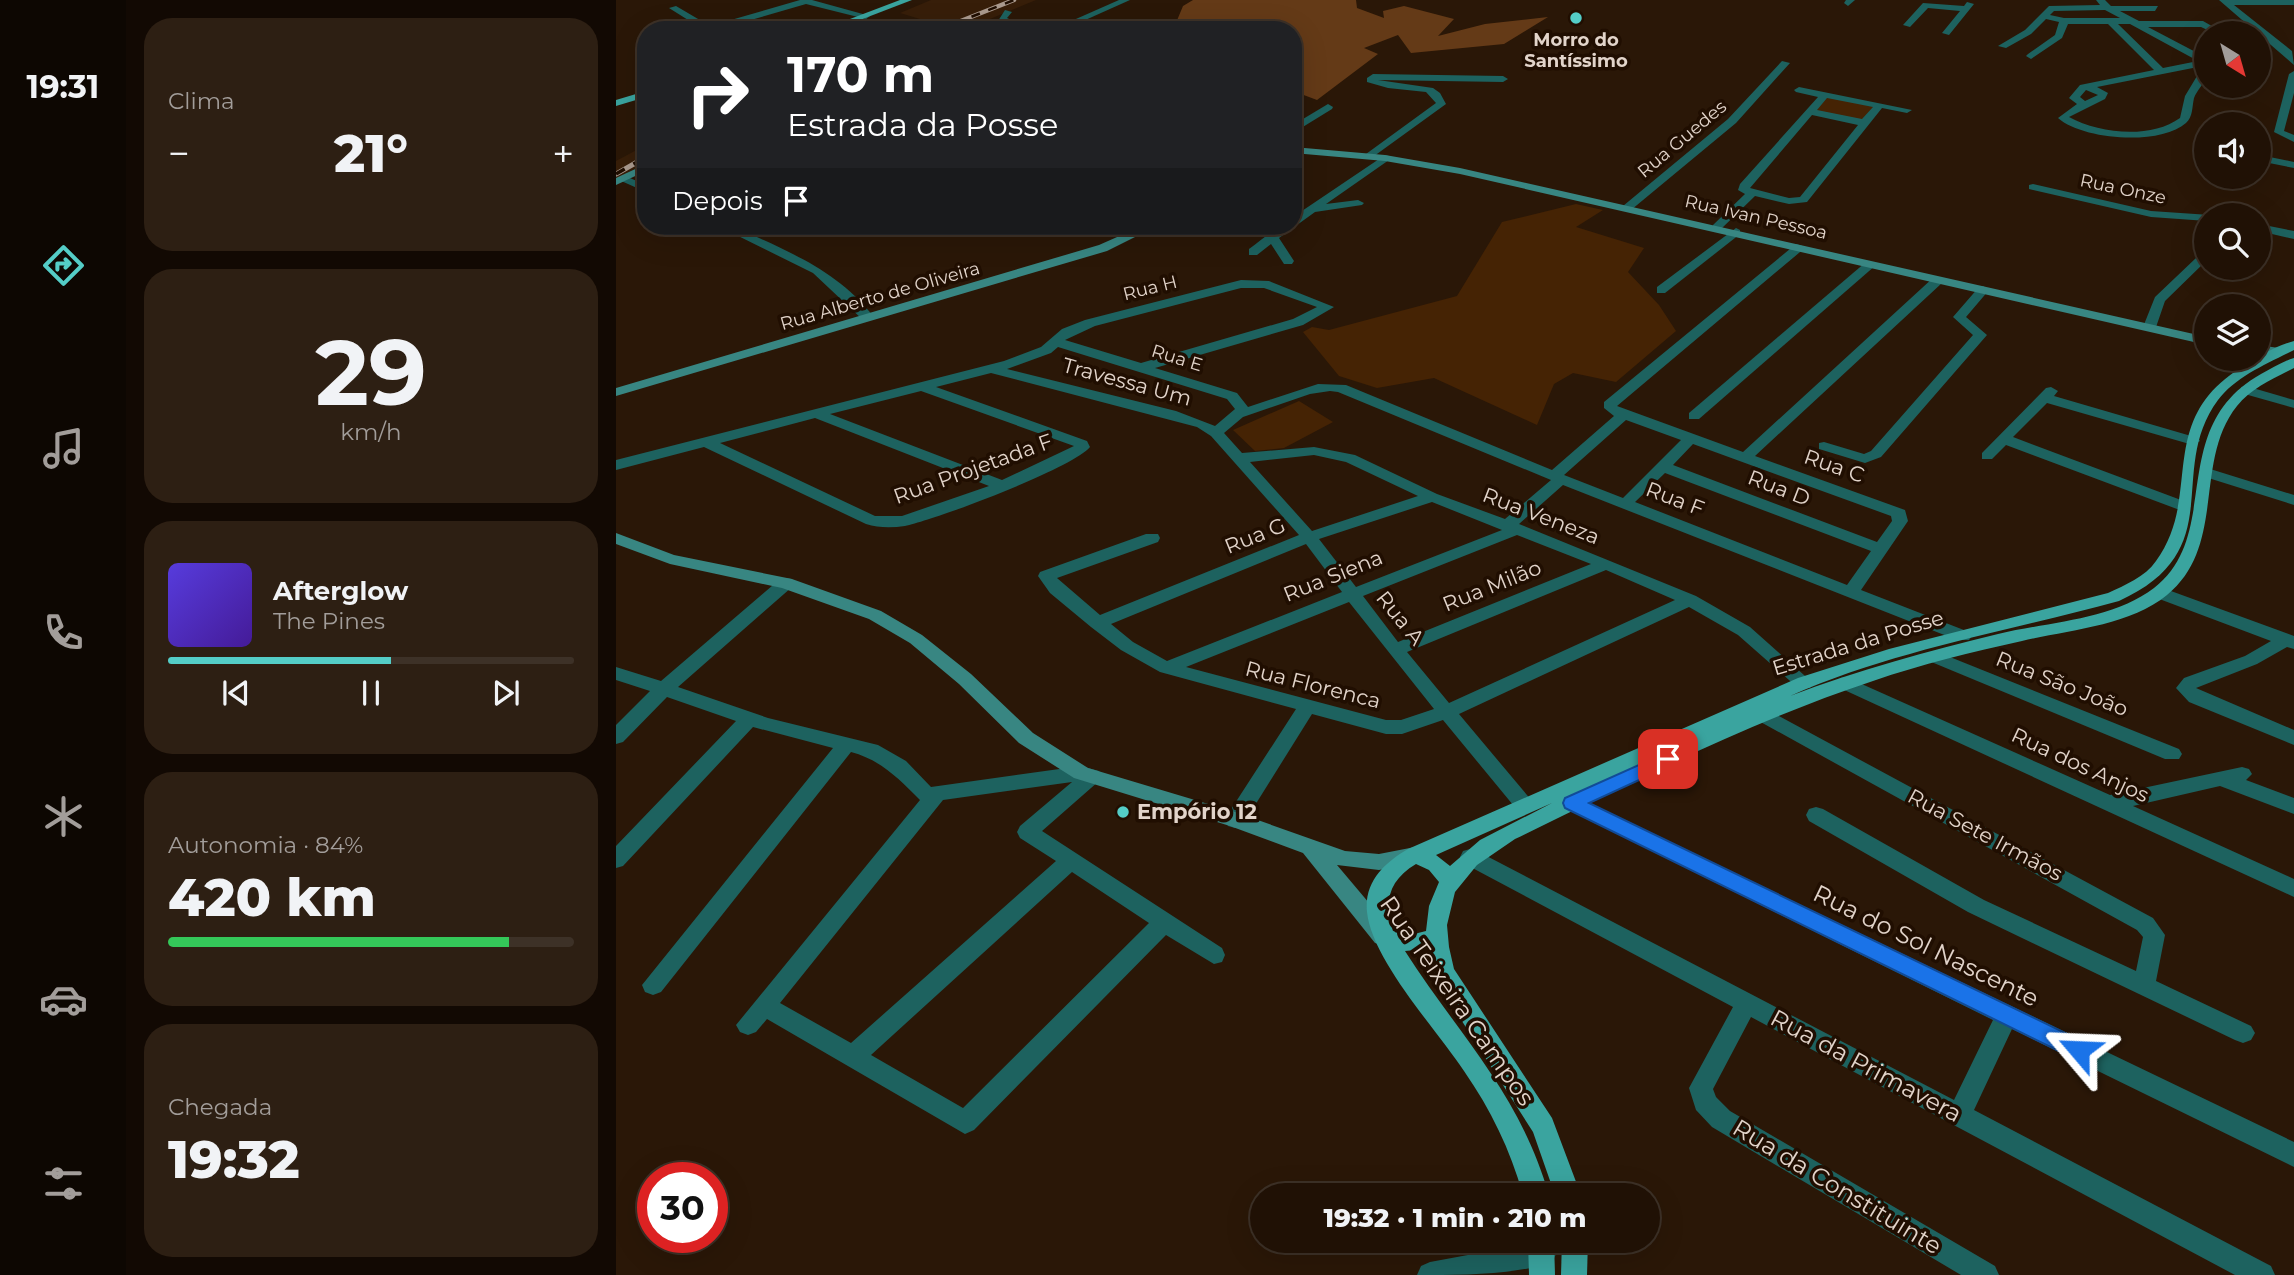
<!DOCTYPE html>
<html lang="pt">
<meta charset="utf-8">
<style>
:root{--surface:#201105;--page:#2d1f13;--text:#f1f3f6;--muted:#a29d9a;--line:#3d3127;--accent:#54cdc7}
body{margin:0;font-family:Montserrat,sans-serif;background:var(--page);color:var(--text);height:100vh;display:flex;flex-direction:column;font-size:26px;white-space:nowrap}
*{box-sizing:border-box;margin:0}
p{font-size:23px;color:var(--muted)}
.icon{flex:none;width:38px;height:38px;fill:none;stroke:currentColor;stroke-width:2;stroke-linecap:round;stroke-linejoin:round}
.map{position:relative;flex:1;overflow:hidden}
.side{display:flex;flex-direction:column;gap:18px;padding:18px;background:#120903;width:490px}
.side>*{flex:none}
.top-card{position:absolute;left:21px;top:21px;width:665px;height:214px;border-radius:28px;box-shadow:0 7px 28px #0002,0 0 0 2px var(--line);background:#202124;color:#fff;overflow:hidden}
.needle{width:46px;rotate:143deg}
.fabs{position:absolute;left:1578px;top:21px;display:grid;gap:14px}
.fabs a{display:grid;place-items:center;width:77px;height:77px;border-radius:50%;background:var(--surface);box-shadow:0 7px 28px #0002,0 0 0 2px var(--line);font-size:35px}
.speed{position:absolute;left:21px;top:1162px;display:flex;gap:14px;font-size:35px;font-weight:700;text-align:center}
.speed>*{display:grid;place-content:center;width:91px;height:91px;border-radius:50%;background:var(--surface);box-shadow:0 7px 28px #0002,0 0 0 2px var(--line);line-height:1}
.speed .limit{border:10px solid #d22;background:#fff;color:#111}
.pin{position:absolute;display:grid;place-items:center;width:60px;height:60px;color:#fff;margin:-30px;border-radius:14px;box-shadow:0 4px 10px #0006}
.me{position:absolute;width:77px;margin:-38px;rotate:296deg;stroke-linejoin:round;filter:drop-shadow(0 0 5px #0008)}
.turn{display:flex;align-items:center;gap:24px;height:147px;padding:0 35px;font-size:32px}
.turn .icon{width:91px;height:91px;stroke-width:2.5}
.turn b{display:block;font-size:49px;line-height:60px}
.then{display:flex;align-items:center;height:66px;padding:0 35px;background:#0003;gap:14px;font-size:26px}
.big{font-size:52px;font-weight:800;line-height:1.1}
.side .tile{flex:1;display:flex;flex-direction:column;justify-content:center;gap:10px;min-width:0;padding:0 24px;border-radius:28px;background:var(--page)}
.side .dial{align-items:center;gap:0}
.dial b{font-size:91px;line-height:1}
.song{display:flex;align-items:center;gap:21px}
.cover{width:84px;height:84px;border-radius:10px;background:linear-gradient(135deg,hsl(250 70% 55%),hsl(260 70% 35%))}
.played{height:7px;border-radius:4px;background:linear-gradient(90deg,var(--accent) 55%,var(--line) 55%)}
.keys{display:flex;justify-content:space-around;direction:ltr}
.heat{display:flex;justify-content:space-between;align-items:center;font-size:38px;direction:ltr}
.charge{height:10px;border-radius:5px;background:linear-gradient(90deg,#34c759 84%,var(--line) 0)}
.trip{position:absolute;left:634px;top:1183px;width:410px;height:70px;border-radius:35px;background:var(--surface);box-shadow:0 7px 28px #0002,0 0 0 2px var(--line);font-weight:800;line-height:70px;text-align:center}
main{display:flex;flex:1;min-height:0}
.menu{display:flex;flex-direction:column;width:126px;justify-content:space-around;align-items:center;background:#0d0702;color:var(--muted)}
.menu .icon{width:49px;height:49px}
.menu .selected{color:var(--accent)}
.menu b{font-size:32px;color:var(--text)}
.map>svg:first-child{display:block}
.built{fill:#371e09}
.green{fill:#452304}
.forest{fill:#643a17}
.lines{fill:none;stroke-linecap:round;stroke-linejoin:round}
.street{fill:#1d625f;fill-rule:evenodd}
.secondary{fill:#388682;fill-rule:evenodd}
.primary{fill:#3aa49f;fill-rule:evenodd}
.rail-far1-casing{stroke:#aa9a8e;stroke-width:4.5}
.rail-casing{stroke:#aa9a8e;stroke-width:5}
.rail-far1{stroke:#200e01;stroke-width:2.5;stroke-dasharray:9;stroke-linecap:butt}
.rail{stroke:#200e01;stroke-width:3.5;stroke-dasharray:10;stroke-linecap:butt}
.route{fill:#1a73e8;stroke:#114b97;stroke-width:2}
.poi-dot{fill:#54cdc7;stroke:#200e01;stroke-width:2.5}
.labels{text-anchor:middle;stroke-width:7;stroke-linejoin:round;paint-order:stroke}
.far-poi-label{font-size:18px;font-weight:bold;fill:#e2d4ca;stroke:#200e01}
.far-street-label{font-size:18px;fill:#e2d4ca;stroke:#200e01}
.street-label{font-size:21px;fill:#e2d4ca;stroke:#200e01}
.poi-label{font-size:21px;font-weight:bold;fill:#e2d4ca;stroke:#200e01;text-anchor:start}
.near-street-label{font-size:24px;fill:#e2d4ca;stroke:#200e01}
</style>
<main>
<nav class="menu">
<b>19:31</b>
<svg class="icon selected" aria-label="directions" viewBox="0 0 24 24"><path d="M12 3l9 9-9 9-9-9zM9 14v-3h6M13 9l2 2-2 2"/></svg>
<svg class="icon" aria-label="music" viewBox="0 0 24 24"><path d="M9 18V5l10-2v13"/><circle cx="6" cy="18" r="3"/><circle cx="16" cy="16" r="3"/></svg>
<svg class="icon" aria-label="phone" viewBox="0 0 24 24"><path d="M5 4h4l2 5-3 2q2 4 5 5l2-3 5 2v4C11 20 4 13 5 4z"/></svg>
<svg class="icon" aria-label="climate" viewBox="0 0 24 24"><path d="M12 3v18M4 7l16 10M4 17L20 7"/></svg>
<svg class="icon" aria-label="car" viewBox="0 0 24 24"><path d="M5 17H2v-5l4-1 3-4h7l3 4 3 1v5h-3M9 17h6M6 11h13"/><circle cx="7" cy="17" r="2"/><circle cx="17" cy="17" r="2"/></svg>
<svg class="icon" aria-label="filters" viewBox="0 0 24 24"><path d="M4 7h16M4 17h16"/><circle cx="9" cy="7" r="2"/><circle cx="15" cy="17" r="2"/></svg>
</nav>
<section class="side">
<div class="tile"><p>Clima</p>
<div class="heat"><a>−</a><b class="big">21°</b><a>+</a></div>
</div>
<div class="tile dial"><b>29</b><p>km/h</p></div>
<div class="tile">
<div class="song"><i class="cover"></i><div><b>Afterglow</b><p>The Pines</p></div></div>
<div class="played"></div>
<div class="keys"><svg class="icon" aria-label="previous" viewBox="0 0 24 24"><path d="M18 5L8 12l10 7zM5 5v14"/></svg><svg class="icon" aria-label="pause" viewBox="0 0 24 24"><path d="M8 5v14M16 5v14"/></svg><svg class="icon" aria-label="next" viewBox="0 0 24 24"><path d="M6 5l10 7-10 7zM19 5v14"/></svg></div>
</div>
<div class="tile"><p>Autonomia · 84%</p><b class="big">420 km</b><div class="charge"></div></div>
<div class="tile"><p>Chegada</p><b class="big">19:32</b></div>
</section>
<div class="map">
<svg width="1678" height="1275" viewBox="0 0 1678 1275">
<rect width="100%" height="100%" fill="#2a1707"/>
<!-- built -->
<g class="built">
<polygon points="315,0 420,0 347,30 318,30 327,26 284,13"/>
<polygon points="30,145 30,162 0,180 0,161"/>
</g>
<!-- green -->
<g class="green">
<polygon points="1209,95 1263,105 1249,123 1195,112"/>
<polygon points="960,204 987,210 960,227 1028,248 1012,272 1043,305 1060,331 1000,382 957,373 938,384 921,425 818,378 761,388 723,376 687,332 696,327 713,330 841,296 886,222"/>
<polygon points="683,401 717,422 668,448 639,451 617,430"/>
</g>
<!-- forest -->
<polygon class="forest" points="577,0 740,0 741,8 768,18 767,11 788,6 838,19 822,36 869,24 932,17 888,44 795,53 782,35 748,48 762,54 701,100 677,91 677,30 557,30 567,6"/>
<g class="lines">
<!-- street -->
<g class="street">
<polygon points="184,0 196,0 254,16 250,19 190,4 100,30 88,30 53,8 60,6 94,26"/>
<polygon points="503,0 514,0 447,30 435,30"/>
<polygon points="1230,0 1239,0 1232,6 1228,3"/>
<path d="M 1480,0 L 1489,0 L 1495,6 L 1542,6 L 1539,11 L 1504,11 L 1523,21 L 1587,21 L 1608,33 L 1598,33 L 1585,27 L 1532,27 L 1591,58 C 1591,63 1592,69 1591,74 C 1589,83 1581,90 1578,98 C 1576,107 1577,117 1570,123 C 1544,146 1467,140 1442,118 L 1461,104 L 1453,98 L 1464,85 L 1538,70 L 1492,24 L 1452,24 L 1446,38 L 1415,59 L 1410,56 L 1412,54 L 1439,35 L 1443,22 L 1430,19 L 1415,34 L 1390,48 L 1382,46 L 1409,30 L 1433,6 L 1484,5 ZM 1489,10 L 1504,18 L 1448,18 L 1434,15 L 1438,11 ZM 1502,24 L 1514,24 L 1582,61 L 1547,68 ZM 1587,66 L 1569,96 L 1564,118 C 1535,139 1484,134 1453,117 L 1489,99 L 1492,93 L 1481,87 ZM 1470,90 L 1482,95 L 1469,101 L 1464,97 Z"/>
<polygon points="1603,0 1678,0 1678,5 1618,5 1676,51 1678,65"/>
<polygon points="1351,2 1358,4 1333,35 1326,33 1344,11 1312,8 1294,27 1287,25 1307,3 1348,6"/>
<polygon points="389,10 396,12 391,18 418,30 405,30 382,21"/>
<polygon points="1166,61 1174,63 1120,123 1015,210 1007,210 1007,206 1112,119"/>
<polygon points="1678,71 1678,93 1668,131 1678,135 1678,142 1658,132 1673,74"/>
<polygon points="757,74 887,76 892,79 887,82 762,80 817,88 824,93 830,104 754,159 749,156 750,154 820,103 810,92 772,88 751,82 751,78"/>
<path d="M 1183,87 L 1296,110 L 1291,113 L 1266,108 L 1191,202 L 1173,204 L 1139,196 L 1105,229 L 1097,229 L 1097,225 L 1129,194 L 1122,190 L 1124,184 L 1202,97 L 1180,92 L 1178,90 ZM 1211,98 L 1257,107 L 1246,119 L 1201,110 ZM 1196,115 L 1242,125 L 1184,197 L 1173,198 L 1134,188 Z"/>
<polygon points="712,104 717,107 716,109 677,133 677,125"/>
<path d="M 769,155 L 773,156 L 773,160 L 710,204 L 742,200 L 748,203 L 746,205 L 699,212 L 663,238 L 678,261 L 676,264 L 668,264 L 655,244 L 641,255 L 633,255 L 633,249 C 647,239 659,226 677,226 L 677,217 Z"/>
<polygon points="1644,155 1678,162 1678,168 1643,161"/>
<polygon points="7,175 30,185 30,192 3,180 2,178"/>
<polygon points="1417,184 1535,211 1594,215 1591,215 1591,221 1535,217 1413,189 1413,185"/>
<polygon points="1643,224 1678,231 1678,239 1643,231"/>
<path d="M 102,226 L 117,226 C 172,252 219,268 258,317 L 257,320 L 247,320 L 197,273 Z"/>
<polygon points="1120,228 1124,230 1124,234 1049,293 1041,293 1041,287"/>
<path d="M 1180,244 L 1190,247 L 1001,406 L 1127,452 L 1318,277 L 1326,277 L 1326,283 L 1139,456 L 1289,510 L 1292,521 L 1245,590 L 1353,632 L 1356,636 L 1353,640 L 1341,640 L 947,485 L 903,524 L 1080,596 L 1134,627 L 1197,683 L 1194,688 L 1182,688 L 1122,635 L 1073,607 L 843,714 L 916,801 L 919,806 L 916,811 L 909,814 L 902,811 L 827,720 L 786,734 L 770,734 L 696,714 L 626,826 L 619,828 L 612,826 L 609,820 L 612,814 L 680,709 L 544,672 L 505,650 L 475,627 L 434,593 L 422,576 L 424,572 L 530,534 L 542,534 L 544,538 L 542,542 L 441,578 L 484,615 L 683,535 L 595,436 L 581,427 L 375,373 L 320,387 L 471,441 L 474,447 C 455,469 321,519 289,526 C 276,528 262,528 250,524 L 88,447 L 0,470 L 0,460 L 388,361 L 425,347 L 446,329 L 469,320 L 625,280 L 653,281 L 718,307 L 687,325 L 539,368 L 621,393 L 632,407 L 702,384 L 730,385 L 936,470 L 998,416 L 988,408 L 988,402 ZM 625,288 L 648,288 L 701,307 L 677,319 L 525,363 L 449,340 L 479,326 ZM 442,347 L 611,399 L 619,409 L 599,426 L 560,411 L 391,369 L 435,353 ZM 305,391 L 458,446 L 386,480 L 214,414 ZM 714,391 L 722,392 L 935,480 L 889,519 L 821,494 L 739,455 L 698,447 L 626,453 L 608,433 L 627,417 L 694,394 ZM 199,418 L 373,486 L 286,516 L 259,516 L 104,443 ZM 1010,420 L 1065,440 L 1007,498 L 948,475 ZM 1077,444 L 1275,516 L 1276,521 L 1261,542 L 1057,465 ZM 698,455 L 730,462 L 802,496 L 696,531 L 634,462 ZM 1049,473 L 1255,551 L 1231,585 L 1019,502 ZM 816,502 L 886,530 L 740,587 L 703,539 ZM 901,535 L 975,564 L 782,642 L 747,596 ZM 690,544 L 726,592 L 551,661 L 517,642 L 495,624 ZM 990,570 L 1059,600 L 833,703 L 791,652 ZM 733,602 L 818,709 L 785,720 L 770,720 L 570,667 Z"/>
<polygon points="1580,258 1590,261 1549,301 1539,330 1529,330 1527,327 1539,297"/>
<polygon points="1250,262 1260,265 1083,419 1073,419 1073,413"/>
<polygon points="1367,286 1373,290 1350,317 1371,335 1265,457 1249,463 1203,449 1203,443 1208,442 1248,454 1255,451 1357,335 1337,317 1363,287"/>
<polygon points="1630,386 1678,400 1678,408 1625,393 1625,387"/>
<polygon points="1435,387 1442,391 1438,396 1582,438 1584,441 1577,445 1431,403 1397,437 1573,503 1575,506 1573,509 1561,509 1390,445 1376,459 1366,459 1366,453 1430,388"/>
<polygon points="1591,468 1678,495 1678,505 1586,476 1583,473 1586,470"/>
<path d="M 170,578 L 176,579 L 178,583 L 176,587 L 62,687 L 152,718 L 262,745 L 290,761 L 315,787 L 465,766 L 483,771 L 486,776 L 483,781 L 426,831 L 606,948 L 609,955 L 606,962 L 598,964 L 550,935 L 358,1130 L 349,1134 L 151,1019 L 140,1032 L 132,1035 L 124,1032 L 120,1025 L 304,800 C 283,779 265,760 235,752 L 45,992 L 37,995 L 29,992 L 26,985 L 217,748 L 137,727 L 7,866 L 0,868 L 0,846 L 120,721 L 51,697 L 7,742 L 0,744 L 0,725 L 34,691 L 0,680 L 0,667 L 45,681 L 164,579 ZM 456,782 L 404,826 L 401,832 L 404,838 L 440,861 L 235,1043 L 164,1003 L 327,800 ZM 456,872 L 533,923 L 347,1108 L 255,1055 Z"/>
<polygon points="1544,587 1678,636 1678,649 1671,647 1641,664 1580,688 1678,730 1678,745 1573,702 1560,688 1568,678 1629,656 1655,641 1538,597 1536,593"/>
<polygon points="1319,651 1563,749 1566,754 1563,759 1549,759 1313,661 1310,657 1313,653"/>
<polygon points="1230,677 1494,795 1626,767 1633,769 1636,774 1630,780 1678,798 1678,814 1604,786 1517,806 1678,879 1678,897 1224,688 1221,683 1224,678"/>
<polygon points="1148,708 1537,918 1549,935 1540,981 1635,1026 1639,1033 1635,1040 1627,1043 1619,1040 1352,912 1193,821 1190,815 1193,809 1200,807 1207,809 1368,900 1520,971 1527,937 1521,930 1141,720 1139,715 1141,710"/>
<polygon points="956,795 1678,1142 1678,1167 1396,1029 1358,1110 1655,1266 1659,1275 1619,1275 1135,1017 1097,1089 1100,1097 1114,1111 1379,1266 1383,1275 1345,1275 1096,1127 1080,1110 1073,1088 1117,1007 847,863 844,857 847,851 854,849 861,851 1338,1100 1377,1020 949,808 946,803 949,798"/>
<path d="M 927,1241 L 936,1245 L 940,1254 L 936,1263 C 894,1275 845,1275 801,1275 L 805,1266 L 814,1262 Z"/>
</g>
<!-- secondary -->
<g class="secondary">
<polygon points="677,147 769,155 844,168 1591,337 1591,345 844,174 769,161 677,153"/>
<polygon points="30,164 30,171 0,185 0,178"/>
<polygon points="526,226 541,226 491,251 0,396 0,388 483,245"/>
<polygon points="1643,345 1669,349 1671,352 1664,356 1643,353"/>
<polygon points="0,533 58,555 176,579 265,611 306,635 355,674 417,733 472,768 619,812 729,851 763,854 799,847 806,849 809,855 806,861 763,870 721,865 775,929 778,936 775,943 767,945 759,943 687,853 614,826 458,778 403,743 343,684 294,643 253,619 166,588 54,564 0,544"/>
</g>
<!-- primary -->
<g class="primary">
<polygon points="284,0 296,0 218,30 205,30"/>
<polygon points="30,91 30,97 0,106 0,100"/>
<path d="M 1678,341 L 1678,350 C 1652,363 1619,377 1602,400 C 1549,472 1615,550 1503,601 C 1394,631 1278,650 1174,696 C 1242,670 1312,651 1382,634 C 1432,622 1496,620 1538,588 C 1608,534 1549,428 1645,374 C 1655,369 1667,361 1678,358 L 1678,368 C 1659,378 1635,388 1621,406 C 1577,461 1611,546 1551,595 C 1513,626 1452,630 1406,641 C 1356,652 1306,664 1257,681 C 1133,722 1017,782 899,839 L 861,865 L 839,892 L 831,925 L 833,947 L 838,969 L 936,1118 L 965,1195 L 939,1195 L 917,1132 L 819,979 L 811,949 L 789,951 C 844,1037 903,1092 933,1195 L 907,1195 C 894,1149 875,1110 848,1071 C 820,1029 756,960 751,912 C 748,882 768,863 792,849 L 1182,678 L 1273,649 L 1492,593 C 1509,585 1529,577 1540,561 C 1588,495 1538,421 1626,367 C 1642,357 1659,346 1678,341 ZM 936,803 L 864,840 L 834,866 L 820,855 ZM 800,864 L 813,870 L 823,882 L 813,906 L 810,931 L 798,934 L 777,931 C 767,902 773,880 800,864 Z"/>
<polygon points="912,1241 938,1241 939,1275 913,1275"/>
<polygon points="946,1241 972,1241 971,1275 945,1275"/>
</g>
<!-- rail-far1 casing -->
<g class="rail-far1-casing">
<polyline id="rail-far1" points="322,30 398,0"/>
</g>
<!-- rail casing -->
<g class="rail-casing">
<polyline id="rail" points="0,174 30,157"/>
</g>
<!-- rail-far1 -->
<use href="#rail-far1" class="rail-far1"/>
<!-- rail -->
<use href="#rail" class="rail"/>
</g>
<!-- route -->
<polygon class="route" points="1052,752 1058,754 1061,759 1058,764 973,803 1470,1043 1473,1050 1470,1057 1463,1060 1455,1057 949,808 947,803 949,798"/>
<!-- markers -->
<g class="poi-dot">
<circle cx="960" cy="18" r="7"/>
<circle cx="507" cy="812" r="7"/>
</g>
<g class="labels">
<!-- far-poi labels -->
<g class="far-poi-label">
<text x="960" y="46">Morro do<tspan x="960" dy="21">Santíssimo</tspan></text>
</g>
<!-- far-street labels -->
<g class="far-street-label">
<text transform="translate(1066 139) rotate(-40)" y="6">Rua Guedes</text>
<text transform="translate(1507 189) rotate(12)" y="6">Rua Onze</text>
<text transform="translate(1140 217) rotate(13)" y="6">Rua Ivan Pessoa</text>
<text transform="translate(534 288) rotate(-14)" y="6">Rua H</text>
<text transform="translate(264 296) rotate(-16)" y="6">Rua Alberto de Oliveira</text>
<text transform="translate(561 358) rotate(17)" y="6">Rua E</text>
</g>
<!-- street labels -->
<g class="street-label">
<text transform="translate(511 382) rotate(15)" y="7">Travessa Um</text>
<text transform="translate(1218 466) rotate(19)" y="7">Rua C</text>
<text transform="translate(357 469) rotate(-20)" y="7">Rua Projetada F</text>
<text transform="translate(1163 488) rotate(21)" y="7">Rua D</text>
<text transform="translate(1059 499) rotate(21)" y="7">Rua F</text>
<text transform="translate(925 516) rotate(21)" y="7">Rua Veneza</text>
<text transform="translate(639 536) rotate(-22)" y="7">Rua G</text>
<text transform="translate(717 576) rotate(-22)" y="7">Rua Siena</text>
<text transform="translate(876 586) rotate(-22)" y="7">Rua Milão</text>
<text transform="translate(784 618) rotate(51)" y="7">Rua A</text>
<text transform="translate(1242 643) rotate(-17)" y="7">Estrada da Posse</text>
<text transform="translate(1446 684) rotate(22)" y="7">Rua São João</text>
<text transform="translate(697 685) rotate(14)" y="7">Rua Florenca</text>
<text transform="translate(1464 765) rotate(25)" y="7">Rua dos Anjos</text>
<text transform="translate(1369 835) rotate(28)" y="7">Rua Sete Irmãos</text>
</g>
<!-- poi labels -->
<g class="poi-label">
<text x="521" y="819">Empório 12</text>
</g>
<!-- near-street labels -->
<g class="near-street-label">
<text transform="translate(1310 946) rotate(26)" y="8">Rua do Sol Nascente</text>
<text transform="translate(841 1001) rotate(55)" y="8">Rua Teixeira Campos</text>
<text transform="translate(1250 1066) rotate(28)" y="8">Rua da Primavera</text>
<text transform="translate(1221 1187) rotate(31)" y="8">Rua da Constituinte</text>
</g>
</g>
</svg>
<div class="fabs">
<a><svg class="needle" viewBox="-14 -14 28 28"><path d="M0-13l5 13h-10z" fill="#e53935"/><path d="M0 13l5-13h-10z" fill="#a29d9a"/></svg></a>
<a><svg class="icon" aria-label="sound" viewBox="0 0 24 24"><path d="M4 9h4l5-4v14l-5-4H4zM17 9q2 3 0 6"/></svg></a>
<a><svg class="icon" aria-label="search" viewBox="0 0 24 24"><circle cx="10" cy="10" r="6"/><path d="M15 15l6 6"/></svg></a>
<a><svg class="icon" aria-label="layers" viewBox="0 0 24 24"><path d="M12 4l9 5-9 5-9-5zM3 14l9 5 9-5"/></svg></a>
</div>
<div class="speed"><div class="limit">30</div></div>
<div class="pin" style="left:1052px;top:759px;background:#d93025"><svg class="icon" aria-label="arrive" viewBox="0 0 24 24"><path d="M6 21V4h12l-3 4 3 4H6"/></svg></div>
<svg class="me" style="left:1463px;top:1050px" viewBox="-20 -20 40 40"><path d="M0-17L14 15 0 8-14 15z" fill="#1a73e8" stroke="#fff" stroke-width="4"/></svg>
<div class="trip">19:32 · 1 min · 210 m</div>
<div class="top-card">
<div class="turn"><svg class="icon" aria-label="right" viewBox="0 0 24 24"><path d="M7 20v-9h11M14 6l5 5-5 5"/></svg><div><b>170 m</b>Estrada da Posse</div></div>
<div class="then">Depois<svg class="icon" aria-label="arrive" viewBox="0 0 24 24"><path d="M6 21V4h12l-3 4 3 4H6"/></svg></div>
</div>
</div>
</main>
